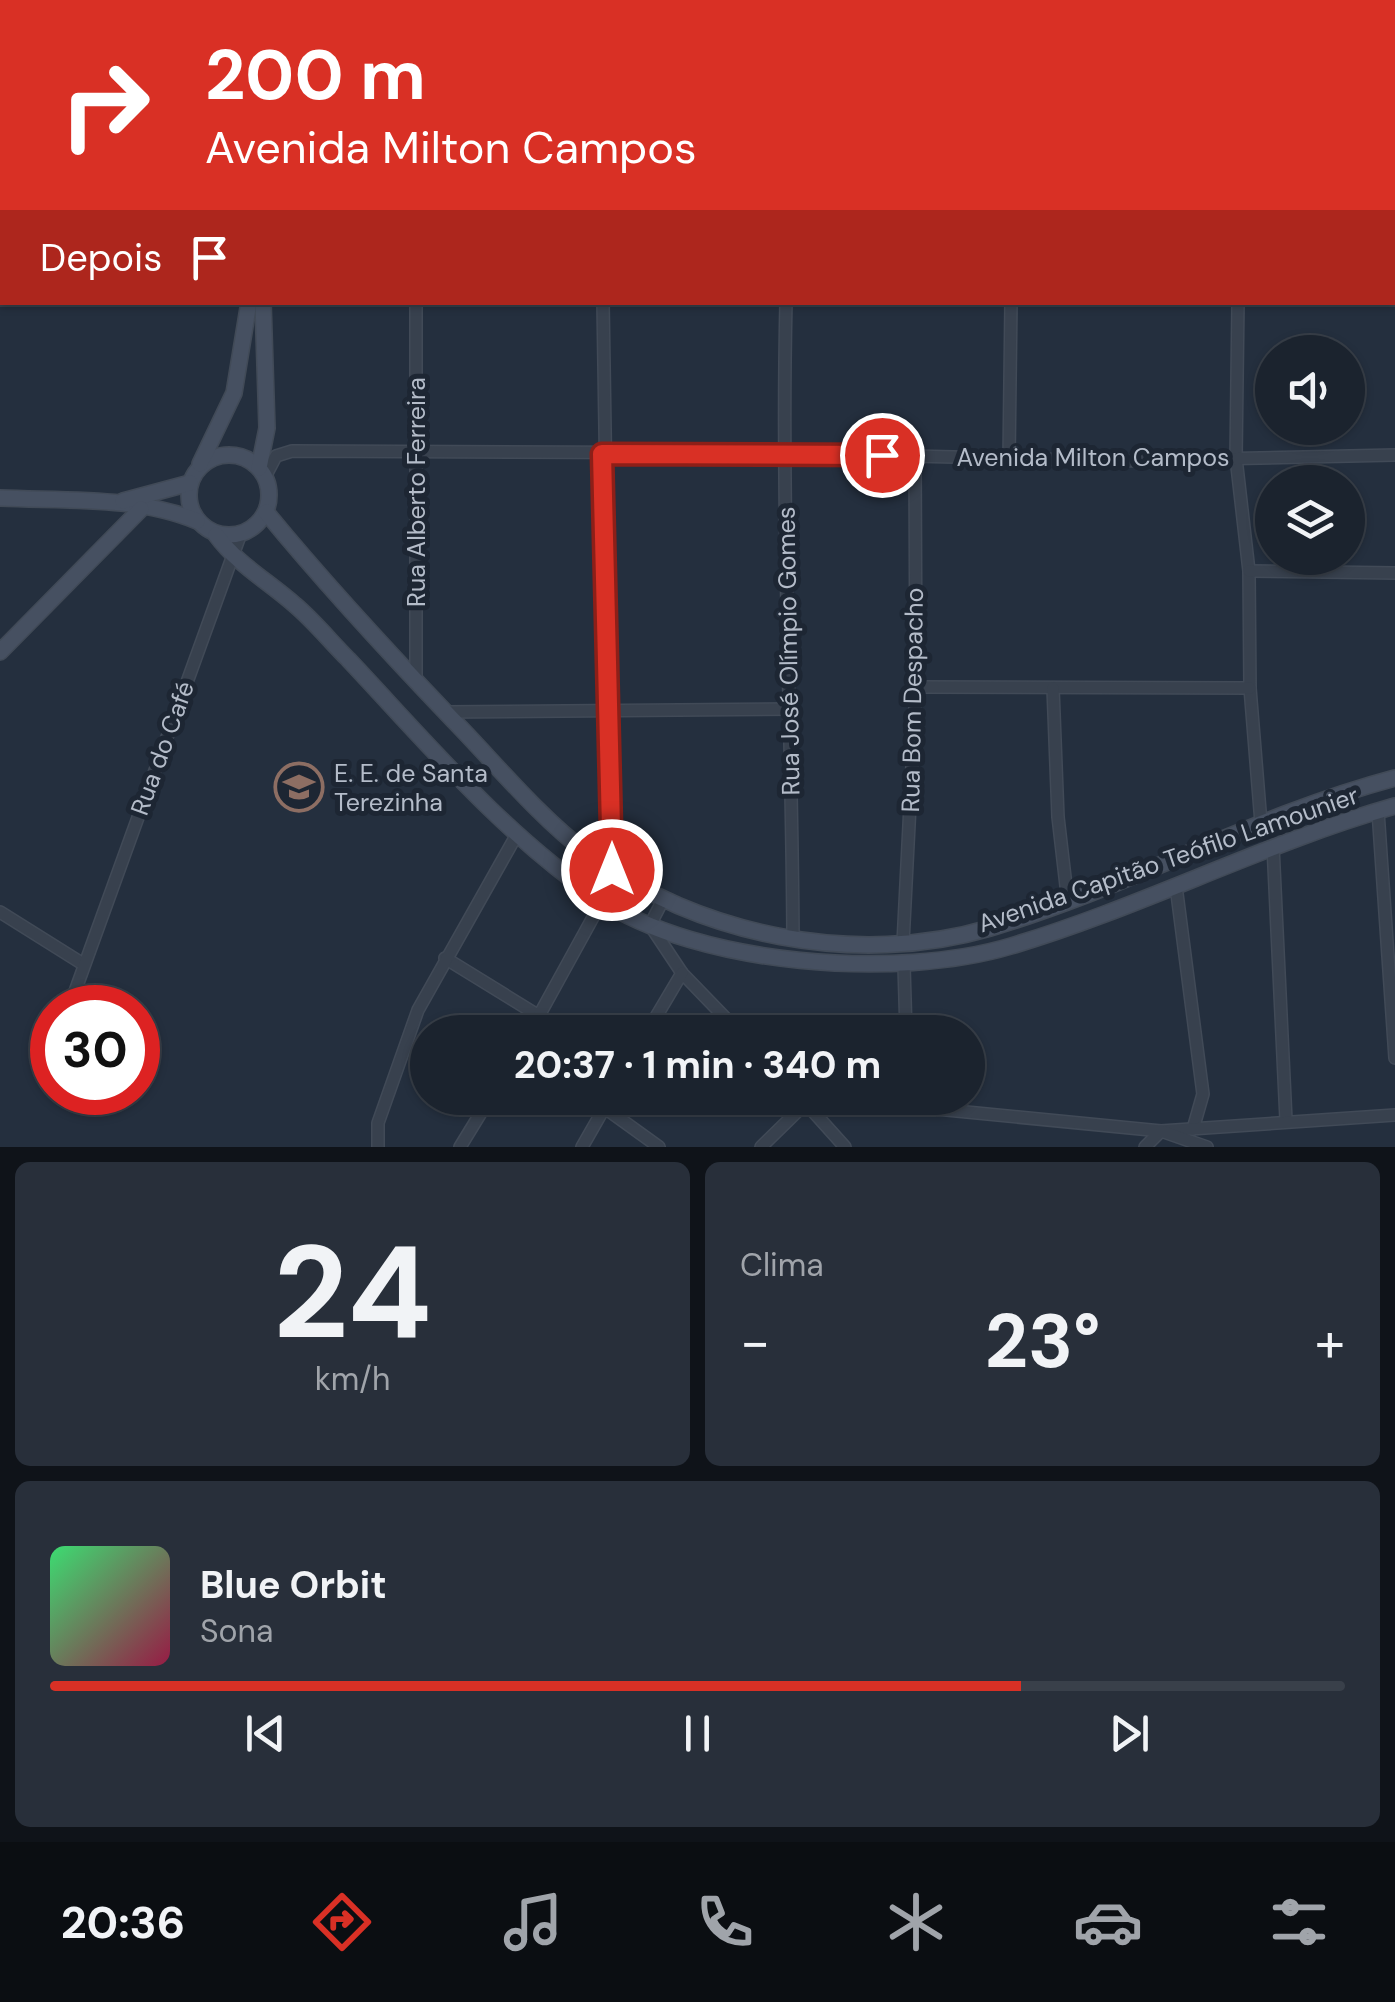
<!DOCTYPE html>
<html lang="pt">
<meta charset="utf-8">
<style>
:root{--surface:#1b232e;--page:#282f3a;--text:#f1f3f6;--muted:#a0a4aa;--line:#39404a;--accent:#d93025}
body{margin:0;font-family:"DM Sans",sans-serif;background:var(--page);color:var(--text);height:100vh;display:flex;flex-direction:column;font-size:38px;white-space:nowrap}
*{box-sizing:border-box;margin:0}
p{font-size:32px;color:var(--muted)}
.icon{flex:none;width:55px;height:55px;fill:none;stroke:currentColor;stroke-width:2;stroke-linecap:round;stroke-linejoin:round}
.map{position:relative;height:1147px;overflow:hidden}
.side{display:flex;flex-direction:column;gap:15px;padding:15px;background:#0f1319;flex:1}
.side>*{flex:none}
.top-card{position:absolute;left:0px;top:0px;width:1395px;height:305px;box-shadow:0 2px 8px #0004,0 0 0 2px var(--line);background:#d93025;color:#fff;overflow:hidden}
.controls{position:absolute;left:1255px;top:335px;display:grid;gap:20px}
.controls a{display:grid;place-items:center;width:110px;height:110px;border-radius:50%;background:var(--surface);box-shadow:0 2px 8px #0004,0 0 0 2px var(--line);font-size:50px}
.speed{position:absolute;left:30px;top:985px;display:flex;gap:20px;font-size:50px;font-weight:700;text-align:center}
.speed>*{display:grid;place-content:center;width:130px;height:130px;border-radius:50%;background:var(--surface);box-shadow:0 2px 8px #0004,0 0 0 2px var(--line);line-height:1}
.speed .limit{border:15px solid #d22;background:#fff;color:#111}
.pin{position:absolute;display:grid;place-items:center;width:85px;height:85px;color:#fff;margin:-42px;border:5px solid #fff;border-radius:50%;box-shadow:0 2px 10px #0007}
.me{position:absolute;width:110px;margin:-55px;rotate:0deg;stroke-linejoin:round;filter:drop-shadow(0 0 8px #0008)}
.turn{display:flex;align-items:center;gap:35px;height:210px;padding:0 40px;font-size:45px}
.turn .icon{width:130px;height:130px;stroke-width:2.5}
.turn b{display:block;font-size:70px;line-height:85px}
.then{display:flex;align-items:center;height:95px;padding:0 40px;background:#0003;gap:20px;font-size:38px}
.big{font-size:75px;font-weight:700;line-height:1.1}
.side .card{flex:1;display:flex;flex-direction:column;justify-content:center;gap:15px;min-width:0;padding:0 35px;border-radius:15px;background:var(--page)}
.side .dial{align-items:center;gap:0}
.dial b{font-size:130px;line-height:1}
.song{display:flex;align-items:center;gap:30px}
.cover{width:120px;height:120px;border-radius:15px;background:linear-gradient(135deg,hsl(140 70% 55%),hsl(340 70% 35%))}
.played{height:10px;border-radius:5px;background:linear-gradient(90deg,var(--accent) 75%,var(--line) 75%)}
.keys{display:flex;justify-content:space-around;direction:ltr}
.heat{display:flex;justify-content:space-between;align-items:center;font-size:55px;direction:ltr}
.side .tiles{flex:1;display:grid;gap:15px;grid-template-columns:1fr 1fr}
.card:last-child{grid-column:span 2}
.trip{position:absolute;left:410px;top:1015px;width:575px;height:100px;border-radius:50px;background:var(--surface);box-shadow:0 2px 8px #0004,0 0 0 2px var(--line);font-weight:700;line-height:100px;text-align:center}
.menu{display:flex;height:160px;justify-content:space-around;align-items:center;background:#0b0e12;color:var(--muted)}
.menu .icon{width:70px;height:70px}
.menu .on{color:var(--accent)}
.menu b{font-size:45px;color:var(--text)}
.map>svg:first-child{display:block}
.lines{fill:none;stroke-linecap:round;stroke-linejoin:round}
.minor-casing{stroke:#414a57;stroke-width:14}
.secondary-casing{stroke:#414a57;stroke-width:18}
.minor{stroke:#38414e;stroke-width:11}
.secondary{stroke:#465061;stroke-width:15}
.route-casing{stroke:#8d1f18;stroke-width:25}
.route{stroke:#d93025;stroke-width:18}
.labels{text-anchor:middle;stroke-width:10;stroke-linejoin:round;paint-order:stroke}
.street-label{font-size:25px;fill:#b4bcc9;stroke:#1d2633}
.poi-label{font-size:25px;fill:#b4bcc9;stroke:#1d2633;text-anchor:start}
</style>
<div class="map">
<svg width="1395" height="1147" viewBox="0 0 1395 1147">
<rect width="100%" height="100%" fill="#242f3e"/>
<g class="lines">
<!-- minor casing -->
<g class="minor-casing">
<g id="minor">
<polyline points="24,0 25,2"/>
<polyline points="393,0 397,2"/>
<polyline points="704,0 711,2"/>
<polyline points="179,2 183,0"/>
<polyline points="499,2 500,0"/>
<polyline points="848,2 849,0"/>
<polyline points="979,2 980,0"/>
<polyline points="1110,2 1111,0"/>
<polyline points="1242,2 1243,0"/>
<polyline points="1359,2 1360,0"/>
<polyline points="0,13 2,13"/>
<polyline points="1392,164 1395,165"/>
<polyline points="0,203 2,204"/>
<polyline points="1392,290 1395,290"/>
<polyline points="416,302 416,682"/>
<polyline points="603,302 612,870"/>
<path d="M 786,302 C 781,515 792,726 793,939"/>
<polyline points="1238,302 1236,458 1249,571 1250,688 1261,823"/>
<polyline points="1009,459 1011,302"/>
<polyline points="265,477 276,456 292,451 783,453 1118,461 1395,455"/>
<polyline points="1249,571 1395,573"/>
<polyline points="916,687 1250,688"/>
<polyline points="1053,688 1058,817 1068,903"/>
<polyline points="446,712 792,709"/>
<polyline points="1378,811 1395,1058"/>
<polyline points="1273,846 1286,1120"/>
<polyline points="1176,886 1203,1094 1193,1129"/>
<polyline points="664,898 650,925 682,973 739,1032"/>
<polyline points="0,912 83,964"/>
<polyline points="903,943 916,687 915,456"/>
<polyline points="445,958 565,1032"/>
<polyline points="904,966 906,1032"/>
<polyline points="69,1008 241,533"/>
<polyline points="530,1032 602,901"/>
<polyline points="647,1032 682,973"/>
<polyline points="47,1070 52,1055"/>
<polyline points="801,1098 845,1147"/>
<polyline points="605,1108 659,1147"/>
<polyline points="378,1147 378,1123 418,1010 516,836"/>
<polyline points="460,1147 490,1098"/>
<polyline points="582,1147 610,1098"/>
<polyline points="761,1147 806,1103 823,1098 1161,1131 1395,1115"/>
<polyline points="1145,1147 1161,1131 1207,1147"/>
</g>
</g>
<!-- secondary casing -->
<g class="secondary-casing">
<g id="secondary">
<polyline points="203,0 204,2"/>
<polyline points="215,0 216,2"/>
<circle cx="229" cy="495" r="40"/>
<polyline points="200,464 234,393 249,302"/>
<polyline points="259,468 267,428 263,302"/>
<path d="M 0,498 C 63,501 138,496 197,521"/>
<polyline points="123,501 190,483"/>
<path d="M 266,512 C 325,584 388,652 453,720 C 496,764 538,816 587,853 C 698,937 858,967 990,928 C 1129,887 1256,815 1395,778"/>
<path d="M 216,535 C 238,565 268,581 295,605 C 314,621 330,641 348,659 C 427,743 503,834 599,899 C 699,966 898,980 1011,946 C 1142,907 1264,843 1395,806"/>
<polyline points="0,652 141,509"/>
</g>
</g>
<!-- minor -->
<use href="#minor" class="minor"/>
<!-- secondary -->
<use href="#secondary" class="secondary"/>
</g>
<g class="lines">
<!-- route casing -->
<g class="route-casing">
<polyline id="route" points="612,870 602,454 882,455"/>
</g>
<!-- route -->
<use href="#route" class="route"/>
</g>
<!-- icons -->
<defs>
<g id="school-ring" transform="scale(2.5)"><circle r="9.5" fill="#1d2633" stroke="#8d6e63" stroke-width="1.5"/><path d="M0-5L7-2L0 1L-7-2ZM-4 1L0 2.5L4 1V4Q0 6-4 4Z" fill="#8d6e63"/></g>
</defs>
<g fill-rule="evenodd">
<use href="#school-ring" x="299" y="787"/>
</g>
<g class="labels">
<!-- street labels -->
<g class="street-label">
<text x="1093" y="466">Avenida Milton Campos</text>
<text transform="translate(416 492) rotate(-90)" y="9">Rua Alberto Ferreira</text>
<text transform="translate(788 651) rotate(-91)" y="9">Rua José Olímpio Gomes</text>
<text transform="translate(912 700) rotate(-89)" y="9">Rua Bom Despacho</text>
<text transform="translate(162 748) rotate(-70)" y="9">Rua do Café</text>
<text transform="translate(1168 859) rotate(-19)" y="9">Avenida Capitão Teófilo Lamounier</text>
</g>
<!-- poi labels -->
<g class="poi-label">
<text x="334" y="782">E. E. de Santa<tspan x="334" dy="29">Terezinha</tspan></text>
</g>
</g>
</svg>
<div class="controls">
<a><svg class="icon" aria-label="sound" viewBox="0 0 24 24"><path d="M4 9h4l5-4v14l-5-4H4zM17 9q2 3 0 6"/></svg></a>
<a><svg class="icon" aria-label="layers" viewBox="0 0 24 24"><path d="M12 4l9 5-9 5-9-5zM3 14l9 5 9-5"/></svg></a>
</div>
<div class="speed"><div class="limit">30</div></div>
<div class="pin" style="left:882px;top:455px;background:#d93025"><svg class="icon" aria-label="arrive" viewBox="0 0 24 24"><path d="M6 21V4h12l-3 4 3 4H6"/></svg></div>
<svg class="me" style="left:612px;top:870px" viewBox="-20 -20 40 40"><circle r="17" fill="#d93025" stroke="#fff" stroke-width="3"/><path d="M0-11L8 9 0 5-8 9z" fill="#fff"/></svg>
<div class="trip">20:37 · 1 min · 340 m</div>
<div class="top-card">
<div class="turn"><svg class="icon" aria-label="right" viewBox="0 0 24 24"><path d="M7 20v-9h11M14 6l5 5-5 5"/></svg><div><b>200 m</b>Avenida Milton Campos</div></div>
<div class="then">Depois<svg class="icon" aria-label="arrive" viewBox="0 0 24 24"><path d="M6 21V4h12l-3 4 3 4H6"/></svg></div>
</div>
</div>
<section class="side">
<div class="tiles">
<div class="card dial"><b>24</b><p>km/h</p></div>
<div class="card"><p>Clima</p>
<div class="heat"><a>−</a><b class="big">23°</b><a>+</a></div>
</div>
<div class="card">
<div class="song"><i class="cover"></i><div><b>Blue Orbit</b><p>Sona</p></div></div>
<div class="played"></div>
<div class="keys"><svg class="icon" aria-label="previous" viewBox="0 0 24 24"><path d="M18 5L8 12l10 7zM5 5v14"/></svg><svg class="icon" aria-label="pause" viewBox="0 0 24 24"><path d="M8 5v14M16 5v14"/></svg><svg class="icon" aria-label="next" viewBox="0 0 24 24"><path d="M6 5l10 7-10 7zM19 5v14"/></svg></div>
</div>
</div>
</section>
<nav class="menu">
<b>20:36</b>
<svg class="icon on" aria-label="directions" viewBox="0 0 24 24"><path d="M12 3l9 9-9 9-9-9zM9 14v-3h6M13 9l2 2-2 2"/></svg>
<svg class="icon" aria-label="music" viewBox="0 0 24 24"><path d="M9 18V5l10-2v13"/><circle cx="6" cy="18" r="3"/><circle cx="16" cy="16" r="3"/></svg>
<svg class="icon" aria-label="phone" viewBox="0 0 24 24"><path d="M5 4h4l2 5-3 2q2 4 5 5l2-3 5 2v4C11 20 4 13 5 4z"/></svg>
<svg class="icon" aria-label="climate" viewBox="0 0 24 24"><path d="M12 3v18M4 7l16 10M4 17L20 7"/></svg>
<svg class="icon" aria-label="car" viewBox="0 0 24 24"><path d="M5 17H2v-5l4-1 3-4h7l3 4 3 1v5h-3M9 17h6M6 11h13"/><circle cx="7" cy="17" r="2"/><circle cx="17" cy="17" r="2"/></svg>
<svg class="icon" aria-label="filters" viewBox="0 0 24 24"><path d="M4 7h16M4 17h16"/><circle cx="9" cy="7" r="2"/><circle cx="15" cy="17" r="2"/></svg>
</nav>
